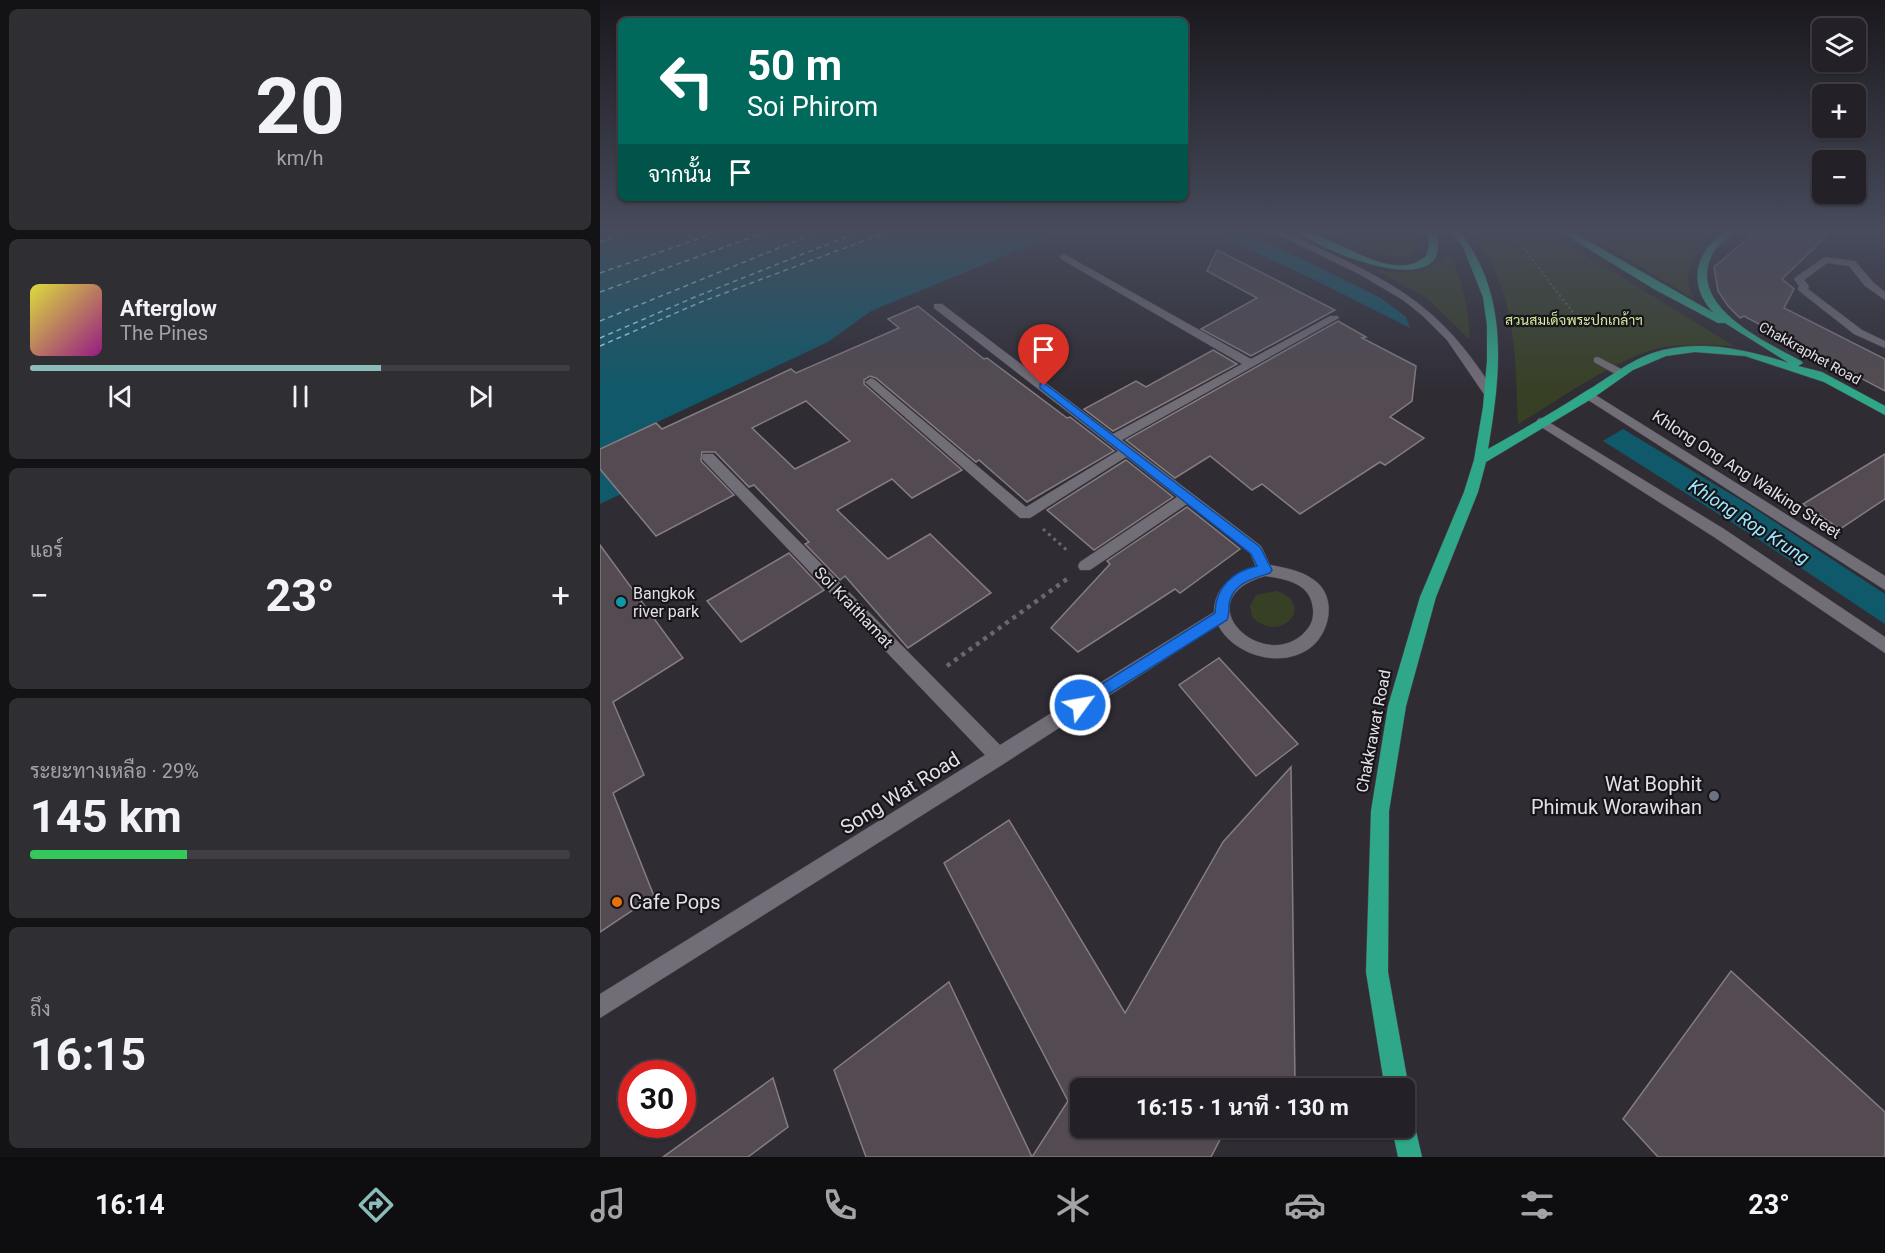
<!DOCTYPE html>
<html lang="th">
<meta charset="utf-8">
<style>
:root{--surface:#232127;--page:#2f2e33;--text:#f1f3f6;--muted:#a3a3a7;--line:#403e44;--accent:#8bbbb9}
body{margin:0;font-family:Roboto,Sarabun,sans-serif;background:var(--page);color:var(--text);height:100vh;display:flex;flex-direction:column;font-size:22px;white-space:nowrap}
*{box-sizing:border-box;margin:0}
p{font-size:20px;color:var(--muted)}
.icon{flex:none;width:33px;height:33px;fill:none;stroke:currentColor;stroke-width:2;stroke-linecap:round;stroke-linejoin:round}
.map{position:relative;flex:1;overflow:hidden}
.drawer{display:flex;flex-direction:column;gap:9px;padding:9px;background:#131215;width:600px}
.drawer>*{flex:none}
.hud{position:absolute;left:18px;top:18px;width:570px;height:183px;border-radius:9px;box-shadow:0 2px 4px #0004,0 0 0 2px var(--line);background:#00695c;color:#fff;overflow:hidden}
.tools{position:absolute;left:1212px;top:18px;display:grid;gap:12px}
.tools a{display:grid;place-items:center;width:54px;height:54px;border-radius:9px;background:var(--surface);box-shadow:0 2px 4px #0004,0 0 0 2px var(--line);font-size:30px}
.speed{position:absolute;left:18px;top:1060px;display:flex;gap:12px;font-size:30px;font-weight:700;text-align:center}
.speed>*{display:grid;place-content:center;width:78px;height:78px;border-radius:50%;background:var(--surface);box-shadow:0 2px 4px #0004,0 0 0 2px var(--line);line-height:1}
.speed .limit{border:9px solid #d22;background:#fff;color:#111}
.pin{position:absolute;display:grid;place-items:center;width:51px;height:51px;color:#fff;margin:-62px -26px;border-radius:50% 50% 50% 0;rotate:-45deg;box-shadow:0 0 6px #0007}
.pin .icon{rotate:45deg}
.me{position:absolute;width:66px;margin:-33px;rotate:58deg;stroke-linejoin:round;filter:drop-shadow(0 0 4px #0008)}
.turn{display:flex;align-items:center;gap:21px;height:126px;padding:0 30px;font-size:27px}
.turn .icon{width:78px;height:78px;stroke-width:2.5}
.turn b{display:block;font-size:42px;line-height:51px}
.then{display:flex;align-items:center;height:57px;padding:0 30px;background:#0003;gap:12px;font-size:22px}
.big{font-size:45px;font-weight:700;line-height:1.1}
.drawer .tile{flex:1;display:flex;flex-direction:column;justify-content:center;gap:9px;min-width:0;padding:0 21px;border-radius:9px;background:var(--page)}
.drawer .dial{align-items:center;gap:0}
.dial b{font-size:78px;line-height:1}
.song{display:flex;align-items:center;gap:18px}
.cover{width:72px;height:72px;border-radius:9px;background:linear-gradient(135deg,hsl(60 70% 55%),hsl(310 70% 35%))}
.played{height:6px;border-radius:3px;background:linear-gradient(90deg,var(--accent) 65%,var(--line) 65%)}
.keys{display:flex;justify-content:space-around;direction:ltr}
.heat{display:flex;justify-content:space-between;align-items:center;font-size:33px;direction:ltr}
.charge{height:9px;border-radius:4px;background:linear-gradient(90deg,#34c759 29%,var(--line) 0)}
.trip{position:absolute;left:470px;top:1078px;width:345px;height:60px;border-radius:9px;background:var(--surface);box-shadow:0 2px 4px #0004,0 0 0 2px var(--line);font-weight:700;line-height:60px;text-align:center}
.tabs{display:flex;height:96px;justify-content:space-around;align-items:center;background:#0e0d10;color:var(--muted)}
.tabs .icon{width:42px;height:42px}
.tabs .selected{color:var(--accent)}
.tabs b{font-size:27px;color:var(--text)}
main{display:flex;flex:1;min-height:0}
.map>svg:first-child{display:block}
.green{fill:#374024}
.water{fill:#10596a}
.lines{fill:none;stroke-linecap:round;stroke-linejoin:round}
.ferry{stroke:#9ce9ff;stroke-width:1.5;stroke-dasharray:5 4;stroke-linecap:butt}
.building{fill:#534b51;stroke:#857c83;stroke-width:1.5;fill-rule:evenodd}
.minor-casing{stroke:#4c4950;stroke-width:1}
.major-casing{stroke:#4c4950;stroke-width:1}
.path-far2{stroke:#6a686f;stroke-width:2;stroke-dasharray:2 3;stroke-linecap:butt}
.path-far1{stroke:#6a686f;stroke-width:3;stroke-dasharray:3 4;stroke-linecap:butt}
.path{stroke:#6a686f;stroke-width:4.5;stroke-dasharray:4 5;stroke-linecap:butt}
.minor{fill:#726e77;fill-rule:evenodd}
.major{fill:#2ea888;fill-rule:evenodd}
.route{fill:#1a73e8;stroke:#114b97;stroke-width:1.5}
.culture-dot{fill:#0f9aa8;stroke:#171519;stroke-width:2}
.worship-dot{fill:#6b7280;stroke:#171519;stroke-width:2}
.food-dot{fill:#e8710a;stroke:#171519;stroke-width:2}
.labels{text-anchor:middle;stroke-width:4.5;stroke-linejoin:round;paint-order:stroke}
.far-park-label{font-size:14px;fill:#d5eda1;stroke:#171519}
.far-street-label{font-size:14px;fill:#e2e0e5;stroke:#171519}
.street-label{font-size:16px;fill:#e2e0e5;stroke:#171519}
.poi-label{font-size:16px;fill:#e2e0e5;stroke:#171519;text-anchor:start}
.water-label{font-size:18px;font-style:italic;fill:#9ce9ff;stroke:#171519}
.near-poi-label{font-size:20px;fill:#e2e0e5;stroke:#171519;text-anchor:end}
.near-street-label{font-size:20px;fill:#e2e0e5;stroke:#171519}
</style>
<main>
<section class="drawer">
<div class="tile dial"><b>20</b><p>km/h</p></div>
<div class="tile">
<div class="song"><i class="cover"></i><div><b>Afterglow</b><p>The Pines</p></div></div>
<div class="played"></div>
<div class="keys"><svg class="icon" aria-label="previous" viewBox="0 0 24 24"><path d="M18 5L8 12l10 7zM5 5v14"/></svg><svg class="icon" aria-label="pause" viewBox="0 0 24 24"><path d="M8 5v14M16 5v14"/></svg><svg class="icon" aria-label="next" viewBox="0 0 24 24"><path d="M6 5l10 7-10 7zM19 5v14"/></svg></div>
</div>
<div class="tile"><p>แอร์</p>
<div class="heat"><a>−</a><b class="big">23°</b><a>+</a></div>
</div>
<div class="tile"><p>ระยะทางเหลือ · 29%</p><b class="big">145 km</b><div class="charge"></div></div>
<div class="tile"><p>ถึง</p><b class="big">16:15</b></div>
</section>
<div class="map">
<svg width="1285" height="1157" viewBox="0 0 1285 1157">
<rect width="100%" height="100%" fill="#2f2c34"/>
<!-- green -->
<g class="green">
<path d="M 720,229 L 818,229 L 818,247 L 811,256 C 777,260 750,242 720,229 Z"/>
<path d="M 870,229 L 943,229 L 1134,346 C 1108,345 1081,343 1055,349 C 1013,361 957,401 918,424 C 915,349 917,292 870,229 Z"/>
<path d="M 979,229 C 1016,229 1052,233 1089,233 C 1098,233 1107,230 1117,229 C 1104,241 1086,260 1088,280 C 1088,286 1092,293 1094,299 Z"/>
<path d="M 849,254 C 863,281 868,307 870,337 L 868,338 L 827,298 L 774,269 C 800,274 829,275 849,254 Z"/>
<path d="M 677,591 C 688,595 696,601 694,614 C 685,631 665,630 652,617 L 650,606 L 656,595 Z"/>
</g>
<!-- water -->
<g class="water">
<polygon points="0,229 470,229 271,311 228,342 0,449"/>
<polygon points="606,229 640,229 781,298 806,317 810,328 715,280"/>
<polygon points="1023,429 1149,505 1285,594 1285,624 1158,539 1003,441"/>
<polygon points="0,468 21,494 0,504"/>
</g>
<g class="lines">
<!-- ferry -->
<g class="ferry">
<polyline points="0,242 37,229"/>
<polyline points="0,273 126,229"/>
<polyline points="0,292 175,229"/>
<polyline points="0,321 225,229"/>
<polyline points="0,338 95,297 266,229"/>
<polyline points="0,346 101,302 295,229"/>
</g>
</g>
<!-- building -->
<g class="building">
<polygon points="1159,229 1234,229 1182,279 1194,289 1184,308 1285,359 1285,391 1144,316 1140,318 1128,306 1118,291 1114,267"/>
<polygon points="617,250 735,310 651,356 601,329 657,298 607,271"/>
<path d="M 318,306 L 384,359 L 387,358 L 467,418 L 470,417 L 514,451 L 427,502 L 379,460 L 376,462 L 276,378 L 270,376 L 264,380 L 264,384 L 362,470 L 312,498 L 292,479 L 237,510 L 288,559 L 330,534 L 391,593 L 308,648 L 245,576 L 240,580 L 205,544 L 209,542 L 154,485 L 149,487 L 115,452 L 102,452 L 101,461 L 134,495 L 56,536 L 0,469 L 0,449 L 56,423 L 62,429 L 191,369 L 196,373 L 299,328 L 288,319 ZM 206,401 L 250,441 L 195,469 L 152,428 Z"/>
<polygon points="738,321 766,337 762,338 816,366 812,401 790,417 824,438 785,465 780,462 700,514 662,484 652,490 610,456 575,478 526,440"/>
<polygon points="613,350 637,364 513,431 484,409 536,381 546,387"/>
<polygon points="1285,454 1285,499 1240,529 1203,504"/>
<polygon points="526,460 573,497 494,550 447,510"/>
<polygon points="587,507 640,549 580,593 575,589 478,652 451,628 510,564 507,561"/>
<polygon points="0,545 83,658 13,702 44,775 13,793 54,896 0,932"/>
<polygon points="189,553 224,590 141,642 107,601"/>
<polygon points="619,658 698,744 656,776 579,685"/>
<polygon points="691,767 695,1082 651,1078 646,1089 480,1089 480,1128 626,1128 611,1157 432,1157 468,1101 344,863 409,820 525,1013 623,842"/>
<polygon points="1131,971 1285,1112 1285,1157 1058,1157 1023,1119"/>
<polygon points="349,982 432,1157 266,1157 234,1070"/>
<polygon points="173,1078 188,1127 148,1157 63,1157"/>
</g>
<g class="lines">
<!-- minor casing -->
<g class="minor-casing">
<g id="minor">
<path d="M 666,229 C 685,229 704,241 721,249 C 801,286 842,310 891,386 L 896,394 L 894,397 L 886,397 L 847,340 L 823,316 L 803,300 L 759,274 Z"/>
<path d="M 464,254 L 651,359 L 730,316 L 738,316 L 739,318 L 522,440 L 661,546 L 670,565 C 686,568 700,570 714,580 C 737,596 731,632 710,648 C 682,669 634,656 618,625 L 405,763 L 0,1018 L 0,994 L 385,755 L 103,460 L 102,457 L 103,454 L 113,454 L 400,745 L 614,612 C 614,587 634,573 656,567 L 650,553 L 587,504 L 490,570 L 480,570 L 478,566 L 480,562 L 577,497 L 526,457 L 430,518 L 420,518 L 265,382 L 271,378 L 275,380 L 426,507 L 518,451 L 334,308 L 334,304 L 342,304 L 513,434 L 642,364 L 461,259 L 459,257 ZM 665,576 C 686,579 711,583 713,609 C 714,619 711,626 704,633 C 663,674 583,600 665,576 Z"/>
<polygon points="1225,257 1255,261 1273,282 1285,292 1285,300 1265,286 1249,266 1227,263 1204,280 1209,286 1208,289 1262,330 1285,341 1285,348 1254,334 1198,290 1199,286 1194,279 1196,277"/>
<polygon points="998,357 1025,371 1027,373 1021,376 1017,375 994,362 994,358"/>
<polygon points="989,391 1285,576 1285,590 985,398 983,395"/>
<polygon points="942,418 1124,529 1285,637 1285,653 1114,537 938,425 936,422 938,419"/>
</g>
</g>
<!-- major casing -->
<g class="major-casing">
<g id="major">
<path d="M 693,229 C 729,229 791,288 826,256 L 829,245 L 826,229 L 835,229 C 860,309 717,250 693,229 Z"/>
<path d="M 849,229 L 858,229 C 910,295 901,371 888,449 C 920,431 952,413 983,393 C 1009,378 1033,357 1063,350 C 1106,340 1148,350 1189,363 L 1125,323 L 1118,323 L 1054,289 L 956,229 L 967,229 L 1114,313 C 1091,290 1092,259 1117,238 C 1125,232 1128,229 1138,229 C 1131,238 1117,244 1112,255 C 1086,306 1166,342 1201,361 L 1203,363 L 1198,366 L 1222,372 L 1285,406 L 1285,415 L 1224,382 L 1145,356 L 1095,352 L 1066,356 L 1033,370 L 993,398 L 886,462 L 878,492 L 836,597 L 806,706 L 789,811 L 788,972 L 809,1089 L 804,1098 L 804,1089 L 785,1089 L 766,972 L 771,811 L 788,706 L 820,597 L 864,492 L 874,460 L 883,407 L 887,361 L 887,325 L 883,297 L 863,247 Z"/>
<polygon points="804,1115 813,1118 822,1157 798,1157 792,1128 804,1128"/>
</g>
</g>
<!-- path-far2 -->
<path class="path-far2" d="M 906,229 C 931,254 950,285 973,312"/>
<!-- path-far1 -->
<polyline class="path-far1" points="443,529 469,552"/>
<!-- path -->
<polyline class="path" points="347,666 467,579"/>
<!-- minor -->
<use href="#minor" class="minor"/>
<!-- major -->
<use href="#major" class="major"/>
</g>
<!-- sky -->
<linearGradient id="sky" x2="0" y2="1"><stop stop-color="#1a181d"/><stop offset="0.59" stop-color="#474b5c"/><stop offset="1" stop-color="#474b5c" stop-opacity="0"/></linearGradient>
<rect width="1285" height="391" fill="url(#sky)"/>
<!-- route -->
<path class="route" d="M 444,383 L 660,547 L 672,570 L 670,573 C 655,578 636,582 630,600 C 628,607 630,613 627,620 L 480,712 L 475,710 L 473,705 L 475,701 L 615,613 C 615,588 633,571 657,566 L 651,554 L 440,388 L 440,384 Z"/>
<!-- markers -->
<circle class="culture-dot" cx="21" cy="602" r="6"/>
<circle class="worship-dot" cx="1114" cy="796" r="6"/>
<circle class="food-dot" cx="17" cy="902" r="6"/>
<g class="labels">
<!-- far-park labels -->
<g class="far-park-label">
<text x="974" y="325">สวนสมเด็จพระปกเกล้าฯ</text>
</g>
<!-- far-street labels -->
<g class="far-street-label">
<text transform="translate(1210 353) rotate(29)" y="5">Chakkraphet Road</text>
</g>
<!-- street labels -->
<g class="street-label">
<text transform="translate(1147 474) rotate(33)" y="6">Khlong Ong Ang Walking Street</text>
<text transform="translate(254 607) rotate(46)" y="6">Soi Kraithamat</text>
<text transform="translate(773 731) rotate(-79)" y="6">Chakkrawat Road</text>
</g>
<!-- poi labels -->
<g class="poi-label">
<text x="33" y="599">Bangkok<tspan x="33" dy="18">river park</tspan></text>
</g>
<!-- water labels -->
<g class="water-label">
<text transform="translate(1149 522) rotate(33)" y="6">Khlong Rop Krung</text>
</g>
<!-- near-poi labels -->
<g class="near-poi-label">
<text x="1102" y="791">Wat Bophit<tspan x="1102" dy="23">Phimuk Worawihan</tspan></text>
<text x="29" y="909" text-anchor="start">Cafe Pops</text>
</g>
<!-- near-street labels -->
<g class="near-street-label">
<text transform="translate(300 793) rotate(-32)" y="7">Song Wat Road</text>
</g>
</g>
</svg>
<div class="tools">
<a><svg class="icon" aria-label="layers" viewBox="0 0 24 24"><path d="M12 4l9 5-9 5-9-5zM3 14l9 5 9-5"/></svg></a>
<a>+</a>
<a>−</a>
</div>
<div class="speed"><div class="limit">30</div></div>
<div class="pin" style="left:444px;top:386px;background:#d93025"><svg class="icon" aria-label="arrive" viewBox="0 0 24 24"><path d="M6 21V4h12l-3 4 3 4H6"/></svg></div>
<svg class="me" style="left:480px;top:705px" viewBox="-20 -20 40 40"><circle r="17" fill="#1a73e8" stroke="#fff" stroke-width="3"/><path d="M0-11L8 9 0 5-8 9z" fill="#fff"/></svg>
<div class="trip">16:15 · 1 นาที · 130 m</div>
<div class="hud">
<div class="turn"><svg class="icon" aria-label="left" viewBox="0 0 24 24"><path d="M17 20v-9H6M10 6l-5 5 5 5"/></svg><div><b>50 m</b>Soi Phirom</div></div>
<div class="then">จากนั้น<svg class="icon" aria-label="arrive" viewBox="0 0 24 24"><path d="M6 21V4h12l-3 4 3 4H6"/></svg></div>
</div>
</div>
</main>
<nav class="tabs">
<b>16:14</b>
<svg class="icon selected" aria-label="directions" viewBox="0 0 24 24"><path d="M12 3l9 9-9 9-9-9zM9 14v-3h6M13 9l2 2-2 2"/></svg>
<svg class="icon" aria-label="music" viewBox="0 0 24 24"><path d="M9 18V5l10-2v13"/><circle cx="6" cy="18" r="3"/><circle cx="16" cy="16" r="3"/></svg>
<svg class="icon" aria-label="phone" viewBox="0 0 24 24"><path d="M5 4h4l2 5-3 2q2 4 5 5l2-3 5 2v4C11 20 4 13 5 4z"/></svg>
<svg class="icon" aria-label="climate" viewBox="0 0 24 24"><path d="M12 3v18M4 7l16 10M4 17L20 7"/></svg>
<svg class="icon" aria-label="car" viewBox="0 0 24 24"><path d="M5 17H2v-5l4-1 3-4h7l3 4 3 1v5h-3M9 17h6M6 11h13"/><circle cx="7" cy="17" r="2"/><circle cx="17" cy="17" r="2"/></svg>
<svg class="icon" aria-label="filters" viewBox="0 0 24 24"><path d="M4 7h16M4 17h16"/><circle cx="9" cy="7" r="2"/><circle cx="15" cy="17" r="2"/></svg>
<b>23°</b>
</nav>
